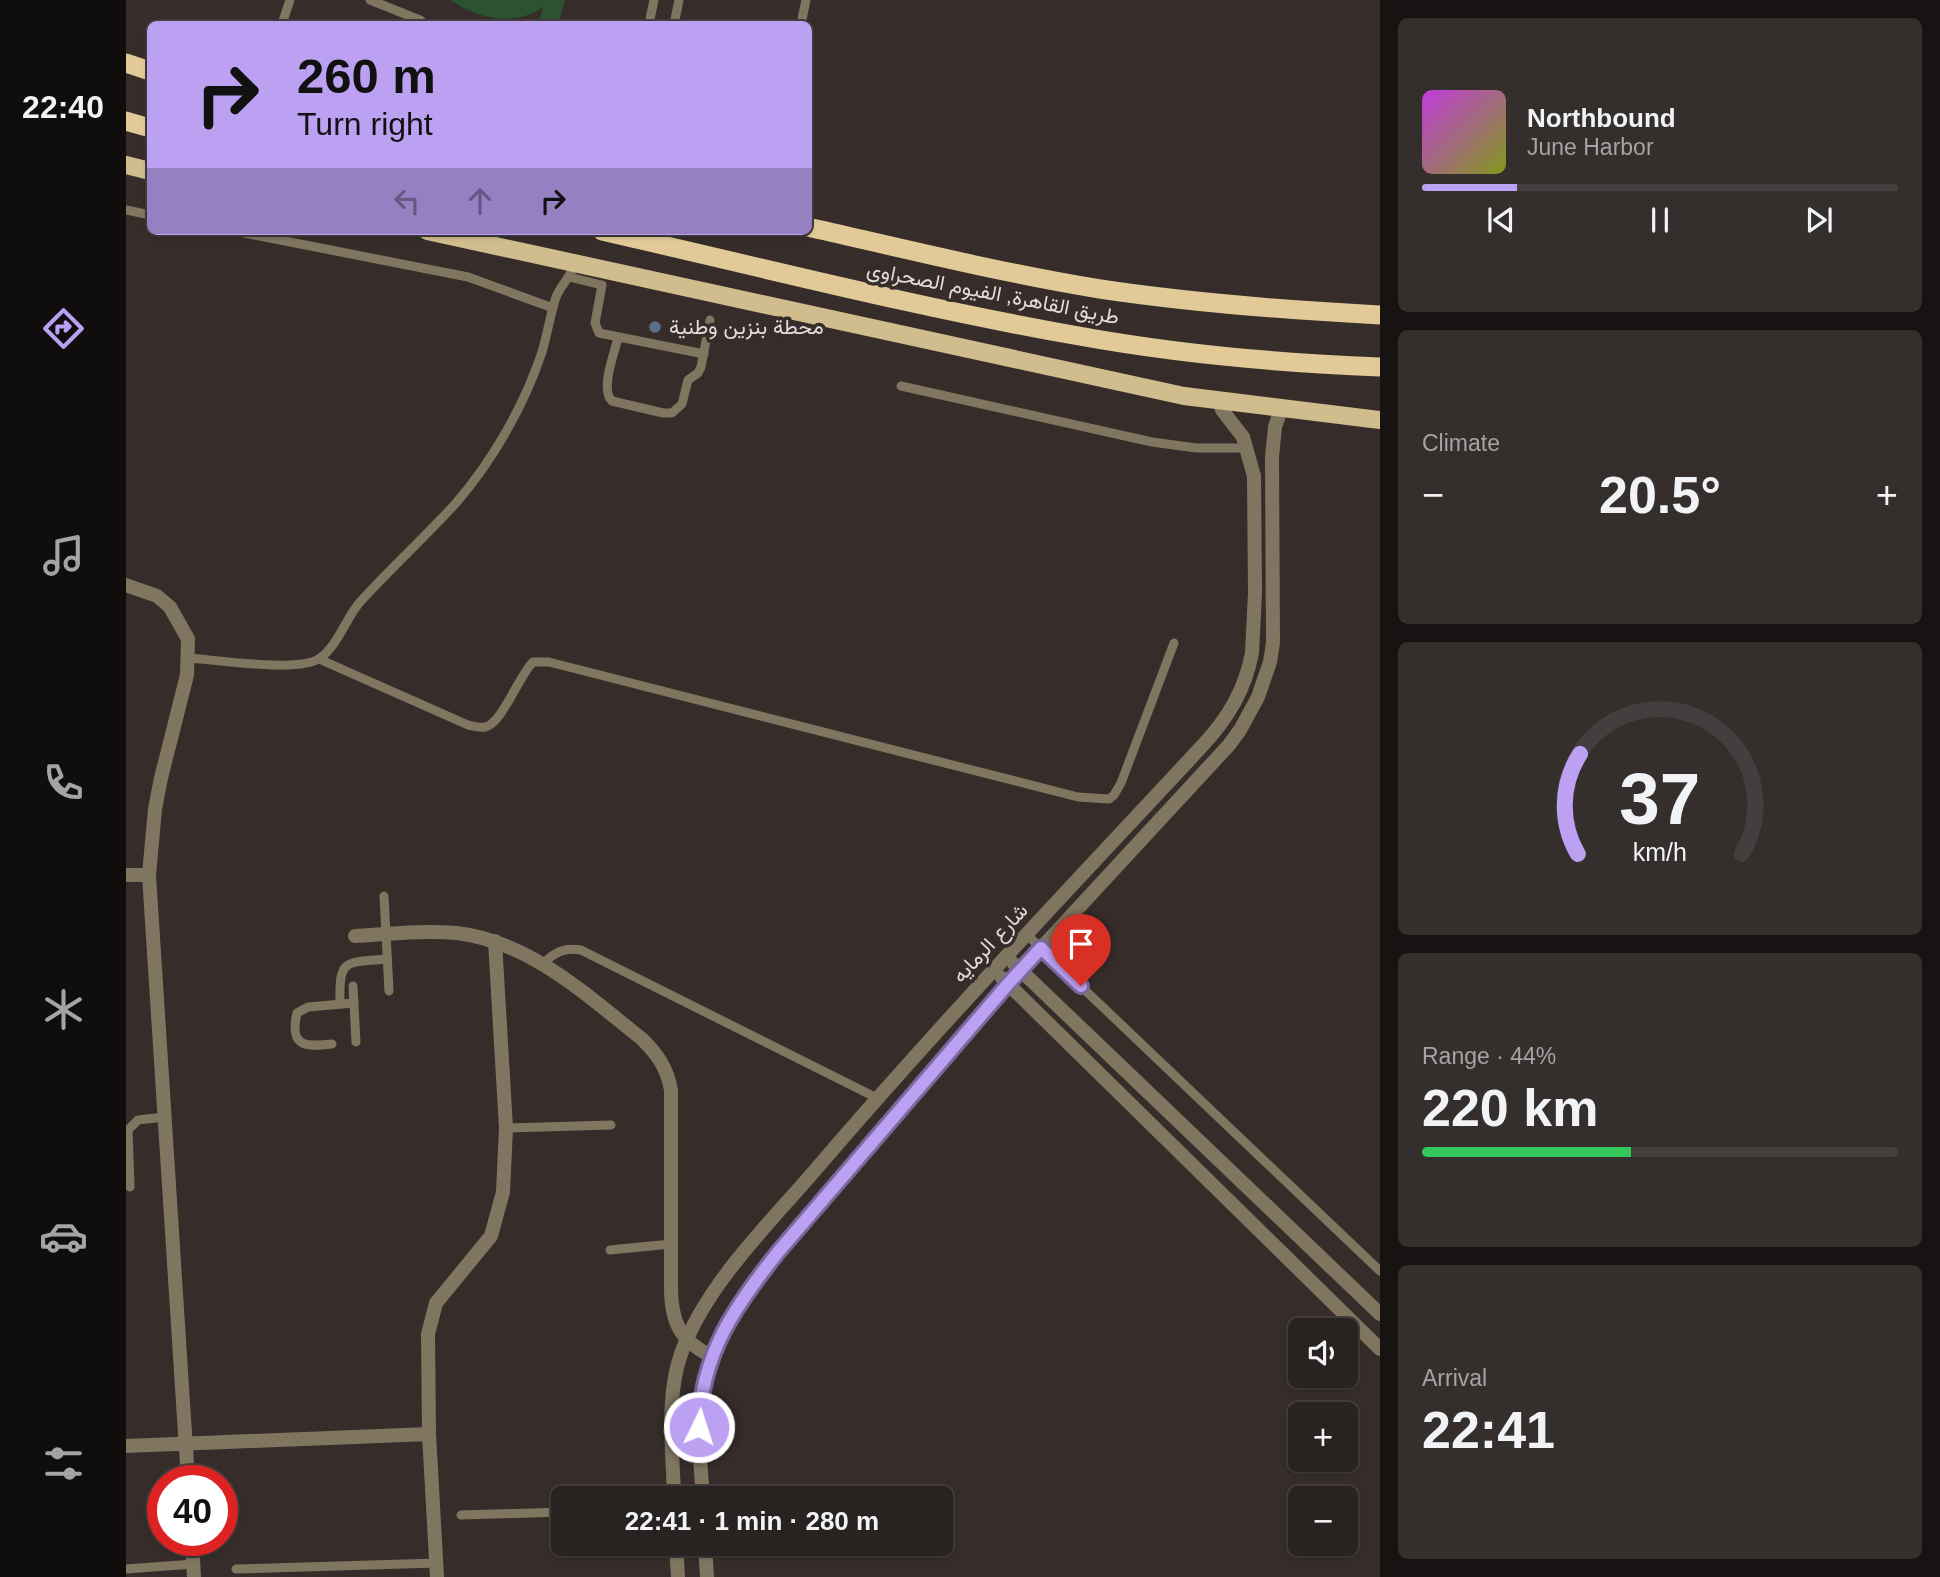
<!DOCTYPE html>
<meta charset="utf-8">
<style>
:root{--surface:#282220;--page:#342f2d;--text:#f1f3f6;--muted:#a5a4a5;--line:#443f3e;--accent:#bca0f2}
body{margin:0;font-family:Helvetica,Vazirmatn,sans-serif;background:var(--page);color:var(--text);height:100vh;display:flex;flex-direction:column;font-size:26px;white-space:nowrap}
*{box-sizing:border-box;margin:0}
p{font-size:23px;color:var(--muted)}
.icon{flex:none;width:38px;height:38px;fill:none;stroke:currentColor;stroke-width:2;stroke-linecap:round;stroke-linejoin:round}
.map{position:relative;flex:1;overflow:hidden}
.sheet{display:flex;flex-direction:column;gap:18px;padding:18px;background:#161312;width:560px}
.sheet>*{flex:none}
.hud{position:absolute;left:21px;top:21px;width:665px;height:214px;border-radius:10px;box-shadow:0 2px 5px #0004,0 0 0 2px var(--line);background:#bca0f2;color:#111;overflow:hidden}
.fabs{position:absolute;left:1162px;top:1318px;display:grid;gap:14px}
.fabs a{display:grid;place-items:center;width:70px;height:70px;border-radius:10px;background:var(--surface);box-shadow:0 2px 5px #0004,0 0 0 2px var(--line);font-size:35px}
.speed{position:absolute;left:21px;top:1465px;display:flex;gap:14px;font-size:35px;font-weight:700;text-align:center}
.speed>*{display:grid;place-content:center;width:91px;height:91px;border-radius:50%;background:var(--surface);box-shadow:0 2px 5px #0004,0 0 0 2px var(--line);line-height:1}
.speed .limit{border:10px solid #d22;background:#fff;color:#111}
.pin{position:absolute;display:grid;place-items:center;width:60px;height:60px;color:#fff;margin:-72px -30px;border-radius:50% 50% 50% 0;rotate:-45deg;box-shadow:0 0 7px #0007}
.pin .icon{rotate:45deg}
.me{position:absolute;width:77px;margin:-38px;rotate:4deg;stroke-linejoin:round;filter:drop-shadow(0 0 5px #0008)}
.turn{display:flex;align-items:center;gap:24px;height:147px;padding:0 35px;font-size:32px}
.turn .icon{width:91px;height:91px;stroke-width:2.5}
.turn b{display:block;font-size:49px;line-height:60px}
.lanes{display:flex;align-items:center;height:66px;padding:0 35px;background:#0003;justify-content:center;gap:35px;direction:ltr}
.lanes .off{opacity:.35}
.big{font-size:52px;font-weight:700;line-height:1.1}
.sheet .widget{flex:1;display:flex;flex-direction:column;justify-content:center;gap:10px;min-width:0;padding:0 24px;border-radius:10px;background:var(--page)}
.sheet .dial{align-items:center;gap:0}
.dial svg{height:182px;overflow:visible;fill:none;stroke:var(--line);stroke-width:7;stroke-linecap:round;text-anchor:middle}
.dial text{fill:var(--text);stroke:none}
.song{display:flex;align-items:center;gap:21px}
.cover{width:84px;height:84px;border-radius:10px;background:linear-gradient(135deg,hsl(290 70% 55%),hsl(70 70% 35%))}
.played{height:7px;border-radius:4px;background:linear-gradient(90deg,var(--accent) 20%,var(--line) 20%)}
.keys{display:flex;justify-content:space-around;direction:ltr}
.heat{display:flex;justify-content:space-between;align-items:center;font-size:38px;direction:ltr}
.charge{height:10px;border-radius:5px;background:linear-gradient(90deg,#34c759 44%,var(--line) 0)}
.trip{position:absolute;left:425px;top:1486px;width:402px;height:70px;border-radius:10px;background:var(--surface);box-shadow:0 2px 5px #0004,0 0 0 2px var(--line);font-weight:700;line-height:70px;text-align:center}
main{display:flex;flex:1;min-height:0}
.menu{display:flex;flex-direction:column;width:126px;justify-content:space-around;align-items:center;background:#100e0d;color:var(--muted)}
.menu .icon{width:49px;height:49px}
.menu .active{color:var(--accent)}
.menu b{font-size:32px;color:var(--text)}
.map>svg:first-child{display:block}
.green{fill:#2b5332}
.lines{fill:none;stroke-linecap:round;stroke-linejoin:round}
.service{stroke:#807660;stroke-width:9}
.minor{stroke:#807660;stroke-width:14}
.tertiary{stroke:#807660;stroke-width:14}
.primary{stroke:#d1bc8e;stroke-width:18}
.trunk{stroke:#e1ca97;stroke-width:19}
.route-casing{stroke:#7a689d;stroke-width:18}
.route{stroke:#bca0f2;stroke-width:12}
.service-dot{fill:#5c6f8a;stroke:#362d2a;stroke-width:2.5}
.labels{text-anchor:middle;stroke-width:7;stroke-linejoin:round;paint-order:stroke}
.street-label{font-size:21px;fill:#e1dbd9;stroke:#362d2a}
.poi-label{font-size:21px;fill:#e1dbd9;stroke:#362d2a;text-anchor:start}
</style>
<main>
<nav class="menu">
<b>22:40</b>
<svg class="icon active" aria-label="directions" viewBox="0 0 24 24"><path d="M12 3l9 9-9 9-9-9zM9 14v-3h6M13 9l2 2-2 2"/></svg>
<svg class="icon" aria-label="music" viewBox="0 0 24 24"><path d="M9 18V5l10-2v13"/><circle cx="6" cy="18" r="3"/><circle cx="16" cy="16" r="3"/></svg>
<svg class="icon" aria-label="phone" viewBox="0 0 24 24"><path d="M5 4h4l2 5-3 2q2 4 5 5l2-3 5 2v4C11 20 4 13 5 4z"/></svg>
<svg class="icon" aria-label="climate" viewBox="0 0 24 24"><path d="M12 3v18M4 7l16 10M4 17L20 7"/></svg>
<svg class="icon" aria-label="car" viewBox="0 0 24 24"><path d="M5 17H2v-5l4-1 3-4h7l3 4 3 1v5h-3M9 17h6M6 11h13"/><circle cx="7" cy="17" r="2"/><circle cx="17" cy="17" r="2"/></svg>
<svg class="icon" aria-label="filters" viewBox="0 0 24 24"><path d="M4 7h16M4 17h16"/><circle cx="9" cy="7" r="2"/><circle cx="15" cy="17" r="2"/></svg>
</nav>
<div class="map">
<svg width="1254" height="1577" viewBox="0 0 1254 1577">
<rect width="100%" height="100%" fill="#362d2a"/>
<!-- green -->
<path class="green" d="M 325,0 L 439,0 L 432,24 L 413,21 L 417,7 C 389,27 351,19 325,0 Z"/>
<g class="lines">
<!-- service -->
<g class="service">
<polyline points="244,0 294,20 299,24"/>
<polyline points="156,24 164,0"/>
<polyline points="523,24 528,0"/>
<polyline points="548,24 553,0"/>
<polyline points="675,24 680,0"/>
<polyline points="0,210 24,215"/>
<polyline points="108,231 342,277 427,308"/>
<polyline points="443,277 476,285 469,323 473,333 578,354"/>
<path d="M 492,338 C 488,354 474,390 486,401 L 537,413 L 546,413 L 556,404 L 562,380 L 572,373 L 575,367 L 584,320"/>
<polyline points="775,386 1026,442 1070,448 1122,448"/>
<path d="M 63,658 C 91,660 174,673 194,658 C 211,647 220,618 234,602 C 265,568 299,537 330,503 C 367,460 398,406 416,352 C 421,335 424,317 429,300 C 433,286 445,278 449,263"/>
<path d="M 193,659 L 342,725 C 347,726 354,728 359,727 C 376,724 392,677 407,662 L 423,662 L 952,797 L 983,799 L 988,795 L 995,783 L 1048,643"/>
<polyline points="258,896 263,991"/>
<polyline points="900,934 1254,1271"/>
<path d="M 418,963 C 429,952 439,947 455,950 L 751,1098"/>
<polyline points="227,986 230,1042"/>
<path d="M 214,1004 C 213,958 218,963 261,959"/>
<path d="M 206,1044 C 179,1047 163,1047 171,1013 L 182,1007 L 228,1003"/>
<polyline points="380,1128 485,1125"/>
<polyline points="4,1187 2,1130 12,1120 39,1117"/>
<polyline points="484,1250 545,1244"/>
<polyline points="335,1515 438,1512"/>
<polyline points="0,1569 68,1564"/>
<polyline points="110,1569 311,1563"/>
</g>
<!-- minor -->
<g class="minor">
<polyline points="0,585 31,596 44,607 62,639 61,675 35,778 29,809 23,875 62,1480"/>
<polyline points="0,875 23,875"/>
<path d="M 229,936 C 263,934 297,930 331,933 C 405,942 460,995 516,1039 C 532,1055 541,1068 545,1090 L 545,1287 C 545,1321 553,1340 585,1356"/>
<polyline points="0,1446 303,1434"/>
<polyline points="66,1540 68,1577"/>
<polyline points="311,1577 303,1434 302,1334 310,1303 365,1236 377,1192 380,1128 369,941"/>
</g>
<!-- tertiary -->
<g class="tertiary">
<polyline points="888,964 1254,1314"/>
<polyline points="876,978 1254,1349"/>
<path d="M 548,1498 C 547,1450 539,1397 556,1351 C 582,1282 644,1223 691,1168 C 815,1023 947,885 1077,745 C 1102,718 1119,690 1126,653 L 1129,593 L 1128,476 L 1117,437 L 1096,410 L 1093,400"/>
<path d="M 577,1498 C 575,1468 571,1437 574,1407 C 580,1346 616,1297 653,1251 L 882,984 L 1103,745 L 1114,730 L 1132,697 L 1144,662 L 1147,643 L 1146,457 L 1149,427 L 1155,409"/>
<polyline points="550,1544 552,1577"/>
<polyline points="579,1544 581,1577"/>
</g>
<!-- primary -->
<g class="primary">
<polyline points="0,165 24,171"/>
<polyline points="301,231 1058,396 1254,420"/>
</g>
<!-- trunk -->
<g class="trunk">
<polyline points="0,63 24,71"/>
<polyline points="0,121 24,128"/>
<path d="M 682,227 C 779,249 876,273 974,289 C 1067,303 1160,310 1254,315"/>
<path d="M 476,231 C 634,267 793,308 953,336 C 1052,354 1153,363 1254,367"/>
</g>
</g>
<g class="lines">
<!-- route casing -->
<g class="route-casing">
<path id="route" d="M 573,1427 C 575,1354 609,1306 653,1251 L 882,984 L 915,948 L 955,986"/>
</g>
<!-- route -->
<use href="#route" class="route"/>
</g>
<!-- markers -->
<circle class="service-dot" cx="529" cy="327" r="7"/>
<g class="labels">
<!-- street labels -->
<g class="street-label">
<text transform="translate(867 293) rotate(11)" y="7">طريق القاهرة, الفيوم الصحراوى</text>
<text transform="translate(864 943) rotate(-47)" y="7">شارع الرمايه</text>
</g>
<!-- poi labels -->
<g class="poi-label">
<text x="543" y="334">محطة بنزين وطنية</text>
</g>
</g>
</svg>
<div class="fabs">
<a><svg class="icon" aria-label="sound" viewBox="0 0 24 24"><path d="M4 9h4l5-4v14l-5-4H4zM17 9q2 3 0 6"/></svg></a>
<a>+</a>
<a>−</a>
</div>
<div class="speed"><div class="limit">40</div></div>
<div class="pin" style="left:955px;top:986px;background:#d93025"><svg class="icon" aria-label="arrive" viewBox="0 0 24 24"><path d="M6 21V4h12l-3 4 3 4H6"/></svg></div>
<svg class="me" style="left:573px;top:1427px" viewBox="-20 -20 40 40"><circle r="17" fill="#bca0f2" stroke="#fff" stroke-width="3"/><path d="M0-11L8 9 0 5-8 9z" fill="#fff"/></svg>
<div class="trip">22:41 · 1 min · 280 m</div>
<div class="hud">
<div class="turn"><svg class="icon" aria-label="right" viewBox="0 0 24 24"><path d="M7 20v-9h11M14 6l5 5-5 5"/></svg><div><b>260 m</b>Turn right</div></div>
<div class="lanes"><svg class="icon off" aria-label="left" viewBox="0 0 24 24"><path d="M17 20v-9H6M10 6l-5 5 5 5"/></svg><svg class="icon off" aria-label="ahead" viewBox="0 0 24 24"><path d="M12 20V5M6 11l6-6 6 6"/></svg><svg class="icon" aria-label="right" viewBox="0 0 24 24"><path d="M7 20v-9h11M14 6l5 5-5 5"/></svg></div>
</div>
</div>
<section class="sheet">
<div class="widget">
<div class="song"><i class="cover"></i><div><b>Northbound</b><p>June Harbor</p></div></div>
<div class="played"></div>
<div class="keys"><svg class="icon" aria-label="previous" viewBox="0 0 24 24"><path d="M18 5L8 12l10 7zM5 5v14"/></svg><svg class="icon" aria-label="pause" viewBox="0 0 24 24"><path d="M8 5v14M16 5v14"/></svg><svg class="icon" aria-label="next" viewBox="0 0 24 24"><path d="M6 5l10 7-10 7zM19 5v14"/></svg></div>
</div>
<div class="widget"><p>Climate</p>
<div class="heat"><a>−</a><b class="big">20.5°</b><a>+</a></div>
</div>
<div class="widget dial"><svg viewBox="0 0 100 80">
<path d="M14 69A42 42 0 1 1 86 69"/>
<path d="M14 69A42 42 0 0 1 15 25" stroke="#bca0f2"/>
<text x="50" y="56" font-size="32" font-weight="700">37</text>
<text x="50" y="72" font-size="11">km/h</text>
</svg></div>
<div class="widget"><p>Range · 44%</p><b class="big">220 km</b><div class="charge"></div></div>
<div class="widget"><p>Arrival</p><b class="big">22:41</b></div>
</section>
</main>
